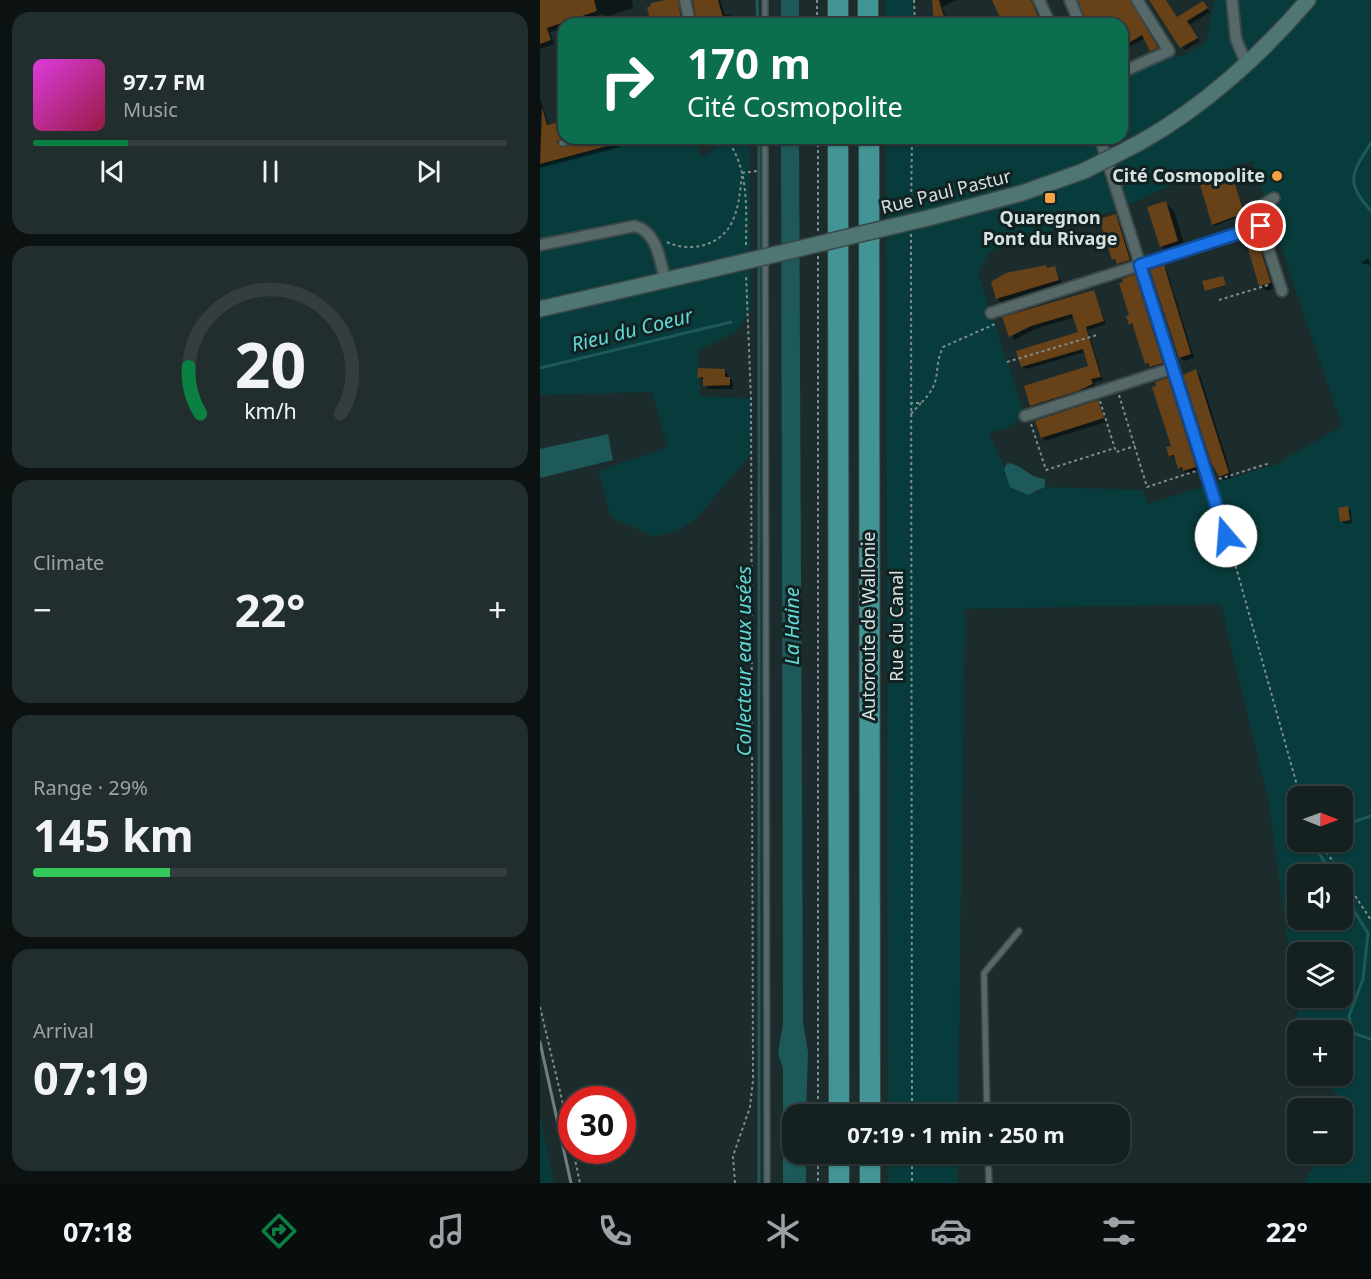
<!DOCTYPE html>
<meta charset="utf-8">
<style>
:root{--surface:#152121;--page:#222e2e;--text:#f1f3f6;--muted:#9da3a5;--line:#343e3f;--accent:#0b8043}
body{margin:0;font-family:"Noto Sans",sans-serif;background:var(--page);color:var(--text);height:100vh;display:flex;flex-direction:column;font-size:22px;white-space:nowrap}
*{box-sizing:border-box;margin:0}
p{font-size:20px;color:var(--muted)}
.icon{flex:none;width:33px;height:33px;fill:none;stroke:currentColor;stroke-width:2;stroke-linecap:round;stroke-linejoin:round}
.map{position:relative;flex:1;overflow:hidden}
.panel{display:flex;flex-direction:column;gap:12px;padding:12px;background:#0c1212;width:540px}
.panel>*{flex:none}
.guide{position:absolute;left:18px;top:18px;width:570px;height:126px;border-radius:18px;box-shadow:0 2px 4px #0004,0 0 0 2px var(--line);background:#0b6e4f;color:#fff;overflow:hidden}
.needle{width:39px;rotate:91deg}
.controls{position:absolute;left:747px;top:786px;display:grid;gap:12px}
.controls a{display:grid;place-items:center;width:66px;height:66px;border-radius:12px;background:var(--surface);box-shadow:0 2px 4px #0004,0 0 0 2px var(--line);font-size:30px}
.speed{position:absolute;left:18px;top:1086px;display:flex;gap:12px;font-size:30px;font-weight:700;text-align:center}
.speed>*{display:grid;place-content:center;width:78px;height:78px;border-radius:50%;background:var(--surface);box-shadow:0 2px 4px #0004,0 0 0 2px var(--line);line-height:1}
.speed .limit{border:9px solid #d22;background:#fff;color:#111}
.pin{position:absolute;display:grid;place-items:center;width:51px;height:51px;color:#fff;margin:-26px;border:3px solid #fff;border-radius:50%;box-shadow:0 2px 6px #0007}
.me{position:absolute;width:66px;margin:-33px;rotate:342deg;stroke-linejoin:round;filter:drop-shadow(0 0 4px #0008)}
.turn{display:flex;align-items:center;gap:21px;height:126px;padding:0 30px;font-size:27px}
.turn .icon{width:78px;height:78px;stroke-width:2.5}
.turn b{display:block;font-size:42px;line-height:51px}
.big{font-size:45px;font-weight:700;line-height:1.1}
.panel .tile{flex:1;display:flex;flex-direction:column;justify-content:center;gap:9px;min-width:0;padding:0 21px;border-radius:18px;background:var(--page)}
.panel .dial{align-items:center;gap:0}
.dial svg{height:156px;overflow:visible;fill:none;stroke:var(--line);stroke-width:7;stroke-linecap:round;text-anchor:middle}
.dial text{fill:var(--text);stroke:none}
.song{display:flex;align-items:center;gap:18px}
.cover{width:72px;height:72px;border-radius:9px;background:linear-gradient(135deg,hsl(300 70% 55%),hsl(340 70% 35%))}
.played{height:6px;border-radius:3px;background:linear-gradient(90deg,var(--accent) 20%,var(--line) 20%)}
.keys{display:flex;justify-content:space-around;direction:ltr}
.heat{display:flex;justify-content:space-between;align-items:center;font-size:33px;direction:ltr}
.charge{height:9px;border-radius:4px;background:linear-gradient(90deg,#34c759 29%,var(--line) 0)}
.trip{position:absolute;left:242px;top:1104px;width:348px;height:60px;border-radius:18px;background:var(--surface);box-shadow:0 2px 4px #0004,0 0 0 2px var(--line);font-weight:700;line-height:60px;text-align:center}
.menu{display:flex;height:96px;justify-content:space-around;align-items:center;background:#080d0d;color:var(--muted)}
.menu .icon{width:42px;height:42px}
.menu .active{color:var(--accent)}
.menu b{font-size:27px;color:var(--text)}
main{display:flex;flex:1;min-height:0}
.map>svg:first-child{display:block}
.green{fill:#083b3b;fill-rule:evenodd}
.water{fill:#1d5959}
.shadow{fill:#0007}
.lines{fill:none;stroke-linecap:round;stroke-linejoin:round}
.stream{stroke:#1d5959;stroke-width:3}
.building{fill:#674118}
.service-casing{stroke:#3c4949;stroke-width:8}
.minor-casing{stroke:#3c4949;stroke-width:14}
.secondary-casing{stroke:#3c4949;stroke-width:18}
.motorway-casing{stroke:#3c4949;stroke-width:22}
.path{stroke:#7f8c8c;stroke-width:2;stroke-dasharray:3 3;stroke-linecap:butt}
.service{stroke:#566867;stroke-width:5}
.minor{stroke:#566867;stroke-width:10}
.secondary{stroke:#507674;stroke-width:15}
.motorway{stroke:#429594;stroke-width:20}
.rail{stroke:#727f7f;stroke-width:3}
.secondary-bridge-casing{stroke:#3c4949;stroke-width:18;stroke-linecap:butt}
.secondary-bridge{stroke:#507674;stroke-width:15}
.route-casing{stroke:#114b97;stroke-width:15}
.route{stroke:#1a73e8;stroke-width:10}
.poi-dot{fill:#f5a246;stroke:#122222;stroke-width:2}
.labels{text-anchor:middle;stroke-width:6;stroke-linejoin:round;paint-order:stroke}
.poi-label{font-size:18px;font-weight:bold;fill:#d7e1e1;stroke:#122222;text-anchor:end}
.street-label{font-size:18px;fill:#d7e1e1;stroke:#122222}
.water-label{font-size:20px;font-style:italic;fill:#62d8d7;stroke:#122222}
</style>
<main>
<section class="panel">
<div class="tile">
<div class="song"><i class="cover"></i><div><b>97.7 FM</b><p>Music</p></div></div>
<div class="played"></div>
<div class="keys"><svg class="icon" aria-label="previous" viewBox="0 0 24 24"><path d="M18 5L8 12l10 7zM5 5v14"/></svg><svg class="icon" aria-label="pause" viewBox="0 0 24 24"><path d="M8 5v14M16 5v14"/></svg><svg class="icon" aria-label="next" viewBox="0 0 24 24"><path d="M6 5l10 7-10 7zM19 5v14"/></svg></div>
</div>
<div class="tile dial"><svg viewBox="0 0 100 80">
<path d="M14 69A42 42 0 1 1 86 69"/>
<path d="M14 69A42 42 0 0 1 8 45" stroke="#0b8043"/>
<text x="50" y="56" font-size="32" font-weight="700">20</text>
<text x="50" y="72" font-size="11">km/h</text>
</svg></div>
<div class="tile"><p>Climate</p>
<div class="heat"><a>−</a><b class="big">22°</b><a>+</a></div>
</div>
<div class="tile"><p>Range · 29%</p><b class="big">145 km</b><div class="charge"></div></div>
<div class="tile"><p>Arrival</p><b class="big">07:19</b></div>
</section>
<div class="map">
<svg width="831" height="1183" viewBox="0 0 831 1183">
<rect width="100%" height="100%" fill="#1c2c2c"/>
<!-- green -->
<g class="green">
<polygon points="345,0 374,0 375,24 345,24"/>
<path d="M 675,0 L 831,0 L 831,1183 L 764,1183 L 780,1154 L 802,1154 L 803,1109 L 805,1104 L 781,1076 L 802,1076 L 802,1030 L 760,1030 L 729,804 L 681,604 L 425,609 L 418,1114 L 348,1114 L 346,138 L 582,138 L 582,78 L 631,52 L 641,57 L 666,42 ZM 712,161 L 802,426 L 736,464 L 608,504 L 603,490 L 505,487 L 497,493 L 465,475 C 464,462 453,446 449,432 L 467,428 L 485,416 L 438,273 L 450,251 L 582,208 L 643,180 ZM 758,796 L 802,796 L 802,842 L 758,842 ZM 758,874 L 802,874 L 802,920 L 758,920 ZM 758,952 L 802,952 L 802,998 L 758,998 Z"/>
<polygon points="133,138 154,138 161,157 178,148 180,138 209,138 211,310 198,330 157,351 160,396 211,399 210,455 157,518 139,530 114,537 71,517 58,471 128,447 112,392 0,395 0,165 80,144 96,146"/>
<polygon points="0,1116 14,1183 0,1183"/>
<polygon points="348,1154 418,1154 417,1183 348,1183"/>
</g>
<!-- water -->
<g class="water">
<rect x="241" y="0" width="18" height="24"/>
<polygon points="241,138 259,138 263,1022 268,1052 266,1114 252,1114 252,1154 266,1154 266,1183 243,1183 243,1069 238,1053 243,1024"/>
<polygon points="68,434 73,460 0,478 0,449"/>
<path d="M 467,463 C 482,464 489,478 505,479 L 505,487 L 488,495 L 470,487 L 464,469 Z"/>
</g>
<!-- shadow -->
<g class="shadow">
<polygon points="0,0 92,0 93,8 66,17 63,14 38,21 38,24 24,24 24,28 10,32 14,44 0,49"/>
<polygon points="133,0 141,2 145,24 127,24"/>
<polygon points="153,0 180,0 185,15 190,15 194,24 158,24"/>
<polygon points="392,0 417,0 402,7 408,24 395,24"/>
<polygon points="454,0 491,0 502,24 464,24"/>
<polygon points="540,0 595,0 593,8 620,51 615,53 605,38 586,49 591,63 582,70 582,24 550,24"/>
<polygon points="611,0 626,0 638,19 666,6 670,12 649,25 660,41 645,50"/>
<polygon points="0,98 9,126 24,122 24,138 38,138 22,143 21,149 43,144 46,138 78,138 80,147 0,168"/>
<polygon points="691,172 705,214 675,226 673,224"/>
<polygon points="625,203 634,211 646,250 630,255 621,246"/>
<polygon points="575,215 579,219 593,264 582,267 573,259"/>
<polygon points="716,237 722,243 736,288 726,291 721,285"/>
<polygon points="828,258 831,265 821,263"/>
<polygon points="514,267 522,283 461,302 457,298"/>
<polygon points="623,267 627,271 654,358 644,361 640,357"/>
<polygon points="595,276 600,282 627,368 616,371 606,363 595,329 590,324"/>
<polygon points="684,280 686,286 667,290"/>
<polygon points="554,292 566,324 548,330 563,380 554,382 555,387 541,394 495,409 486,387 550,367 545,352 486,369 482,366 540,333 535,317 495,329 474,340 464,318"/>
<polygon points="185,370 193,382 193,389 168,389 165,381 159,377"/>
<polygon points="656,371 660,375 692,477 684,480 680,476"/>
<polygon points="627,380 631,383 659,470 648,474 639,468 637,458 630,456 633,447"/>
<polygon points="558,402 566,422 505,441 502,438"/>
<polygon points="808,508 811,511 812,523 805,524 801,521"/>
</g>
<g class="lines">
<!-- stream -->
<g class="stream">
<polyline points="217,0 218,24"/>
<polyline points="219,138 219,254"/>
<path d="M 831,143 C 811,174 805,182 831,211"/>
<polyline points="219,264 219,1183"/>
<polyline points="0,368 191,322"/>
<polyline points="802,822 813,822 831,816"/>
<polyline points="772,842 792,874"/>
<polyline points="802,892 828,933 823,979 809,1016 813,1033 831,1039"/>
</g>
</g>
<!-- building -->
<g class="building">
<polygon points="0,0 54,0 57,11 7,28 11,40 0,44"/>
<polygon points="125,0 138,0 142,24 111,24 107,7 111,6 111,3"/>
<polygon points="153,0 178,0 183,18 172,20 173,24 157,24"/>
<polygon points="392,0 399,0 405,20 394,24"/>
<polygon points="452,0 491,0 501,24 463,24"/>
<polygon points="538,0 590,0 618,48 610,51 602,35 582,47 582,24 547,24"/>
<polygon points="609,0 626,0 637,17 663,1 668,8 647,21 658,38 640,48"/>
<polygon points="2,107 7,125 24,121 24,137 17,142 20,147 59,138 86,138 86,141 0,164"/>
<polygon points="691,171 704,213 672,225 658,178"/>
<polygon points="626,201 638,241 620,247 607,207"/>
<polygon points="576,214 590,260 577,264 575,259 572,260 559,219"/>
<polygon points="716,235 731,283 719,286 705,239"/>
<polygon points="506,265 507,268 515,266 519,280 456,299 451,282 466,273"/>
<polygon points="624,265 651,354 639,358 610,270"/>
<polygon points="595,274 623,363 610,367 608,363 605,364 592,323 589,325 586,316 589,315 579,283 583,282 582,279"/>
<polygon points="683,276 686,285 665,291 662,281"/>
<polygon points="554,290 564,321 546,327 561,377 551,379 553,384 538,391 490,406 484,386 548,366 543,349 481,367 476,351 538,332 532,314 491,326 469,337 462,317"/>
<polygon points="158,368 185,369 185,377 190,377 190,385 163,386 163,377 157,378"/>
<polygon points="656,369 689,473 679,477 671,462 643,375"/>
<polygon points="628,378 656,467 643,471 642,467 638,469 634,455 629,456 626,447 631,446 612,387 616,386 615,382"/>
<polygon points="558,400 564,418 501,438 495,421"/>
<polygon points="808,506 810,520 800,522 798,508"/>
</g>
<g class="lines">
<!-- service casing -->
<g class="service-casing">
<g id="service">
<polyline points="225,0 225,24"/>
<polyline points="225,138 227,1183"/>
<polyline points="22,143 40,138"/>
<polyline points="447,1114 444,973 479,931"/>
<polyline points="448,1154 449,1183"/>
</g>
</g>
<!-- minor casing -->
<g class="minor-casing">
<g id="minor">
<polyline points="145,0 150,24"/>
<polyline points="499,0 510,24"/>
<polyline points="530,0 540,24"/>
<polyline points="692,0 696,39 706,63"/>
<polyline points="582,72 629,51 597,0"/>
<polyline points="560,138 686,536"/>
<polyline points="721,226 742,291"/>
<path d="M 0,245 L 95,226 C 117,232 120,260 125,280"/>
<polyline points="451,313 721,226 721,206 734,198"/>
<polyline points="485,416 633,368"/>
<circle cx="689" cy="548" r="13"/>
</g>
</g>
<!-- secondary casing -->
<g class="secondary-casing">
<g id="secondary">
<path d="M 599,143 C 662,108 721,55 768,0"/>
<polyline points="392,217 482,193 544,171"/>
<polyline points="0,309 165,271"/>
</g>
</g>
<!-- motorway casing -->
<g class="motorway-casing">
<g id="motorway">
<polyline points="298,0 298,24"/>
<polyline points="328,0 328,24"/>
<polyline points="298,138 299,1114"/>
<polyline points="329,138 330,1114"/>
<polyline points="299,1154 299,1183"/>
<polyline points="330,1154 330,1183"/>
</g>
</g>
<!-- path -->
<g class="path">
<polyline points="277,0 277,24"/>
<polyline points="374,0 375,24"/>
<polyline points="86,138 92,143"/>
<path d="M 186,138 C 210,170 206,210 206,248"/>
<polyline points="278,138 278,233"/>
<polyline points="202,173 217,171"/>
<polyline points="371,210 372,138"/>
<polyline points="371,234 372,1114"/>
<path d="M 127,242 C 149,253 181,246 192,222 C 199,208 200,191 202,176"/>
<polyline points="278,256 278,1114"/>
<polyline points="679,300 728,285"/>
<polyline points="467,362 557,335"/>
<polyline points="579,395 607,487 656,471"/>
<polyline points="560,401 576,452 595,446"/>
<path d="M 370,403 L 381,403 C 404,380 392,371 403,347 L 455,324"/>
<polyline points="371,414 381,403"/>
<polyline points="491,424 506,470 575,448"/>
<polyline points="679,479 730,463"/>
<polyline points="694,560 760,796"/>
<polyline points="780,842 801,874"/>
<polyline points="802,876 831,920"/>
<polyline points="0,1007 32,1142"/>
<polyline points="33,1150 40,1183"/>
<polyline points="278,1154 278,1183"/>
<polyline points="372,1154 372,1183"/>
<polyline points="195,1183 193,1156 210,1107 213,1080 211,399 206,274"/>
</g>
<!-- service -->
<use href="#service" class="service"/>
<!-- minor -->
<use href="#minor" class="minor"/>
<!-- secondary -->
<use href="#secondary" class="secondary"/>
<!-- motorway -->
<use href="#motorway" class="motorway"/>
<!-- rail -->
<polyline class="rail" points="0,1042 31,1183"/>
<!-- secondary-bridge casing -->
<g class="secondary-bridge-casing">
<g id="secondary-bridge">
<polyline points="544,171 599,143"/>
<polyline points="165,271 392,217"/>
</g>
</g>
<!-- secondary-bridge -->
<use href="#secondary-bridge" class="secondary-bridge"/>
</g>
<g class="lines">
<!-- route casing -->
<g class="route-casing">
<polyline id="route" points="686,536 600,265 721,226"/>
</g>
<!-- route -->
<use href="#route" class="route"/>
</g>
<!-- markers -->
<g class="poi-dot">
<circle cx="737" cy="176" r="6"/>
<rect x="504" y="192" width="12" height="12" rx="3"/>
</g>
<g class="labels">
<!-- poi labels -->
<g class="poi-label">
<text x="725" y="182">Cité Cosmopolite</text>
<text x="510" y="224" text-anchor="middle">Quaregnon<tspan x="510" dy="21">Pont du Rivage</tspan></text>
</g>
<!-- street labels -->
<g class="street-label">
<text transform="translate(406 192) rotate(-14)" y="6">Rue Paul Pastur</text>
<text transform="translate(329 626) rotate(-90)" y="6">Autoroute de Wallonie</text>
<text transform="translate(357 626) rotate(-90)" y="6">Rue du Canal</text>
</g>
<!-- water labels -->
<g class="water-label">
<text transform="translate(92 330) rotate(-14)" y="7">Rieu du Coeur</text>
<text transform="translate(252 626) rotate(-90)" y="7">La Haine</text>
<text transform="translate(204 661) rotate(-90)" y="7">Collecteur eaux usées</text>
</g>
</g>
</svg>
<div class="controls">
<a><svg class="needle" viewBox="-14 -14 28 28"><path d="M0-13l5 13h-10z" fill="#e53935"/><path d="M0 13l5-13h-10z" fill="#9da3a5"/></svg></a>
<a><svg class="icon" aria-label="sound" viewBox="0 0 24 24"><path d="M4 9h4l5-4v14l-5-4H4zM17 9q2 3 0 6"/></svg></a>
<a><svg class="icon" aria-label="layers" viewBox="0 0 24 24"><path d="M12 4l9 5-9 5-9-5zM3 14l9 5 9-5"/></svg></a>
<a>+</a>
<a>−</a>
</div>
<div class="speed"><div class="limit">30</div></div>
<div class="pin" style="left:721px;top:226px;background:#d93025"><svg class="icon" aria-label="arrive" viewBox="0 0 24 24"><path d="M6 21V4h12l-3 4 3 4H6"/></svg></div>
<svg class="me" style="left:686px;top:536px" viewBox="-20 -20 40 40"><circle r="19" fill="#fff"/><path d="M0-13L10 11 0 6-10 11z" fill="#1a73e8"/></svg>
<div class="trip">07:19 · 1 min · 250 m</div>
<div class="guide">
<div class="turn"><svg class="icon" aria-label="right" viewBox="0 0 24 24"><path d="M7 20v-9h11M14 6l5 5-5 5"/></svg><div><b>170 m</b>Cité Cosmopolite</div></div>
</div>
</div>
</main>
<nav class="menu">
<b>07:18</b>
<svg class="icon active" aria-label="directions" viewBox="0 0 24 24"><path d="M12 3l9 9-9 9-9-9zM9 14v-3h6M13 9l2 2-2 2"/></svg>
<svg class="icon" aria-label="music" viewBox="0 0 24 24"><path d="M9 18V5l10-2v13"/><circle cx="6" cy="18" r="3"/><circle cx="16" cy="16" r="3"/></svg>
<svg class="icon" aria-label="phone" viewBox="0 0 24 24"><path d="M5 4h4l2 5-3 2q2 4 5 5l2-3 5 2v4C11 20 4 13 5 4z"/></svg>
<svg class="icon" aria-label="climate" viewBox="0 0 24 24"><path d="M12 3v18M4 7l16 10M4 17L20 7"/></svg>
<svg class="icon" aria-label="car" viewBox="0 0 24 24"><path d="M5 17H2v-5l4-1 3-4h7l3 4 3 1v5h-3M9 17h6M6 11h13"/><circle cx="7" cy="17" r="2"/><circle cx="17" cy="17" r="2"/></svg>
<svg class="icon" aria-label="filters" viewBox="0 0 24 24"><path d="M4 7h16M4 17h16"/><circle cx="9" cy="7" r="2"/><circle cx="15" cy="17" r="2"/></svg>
<b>22°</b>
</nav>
